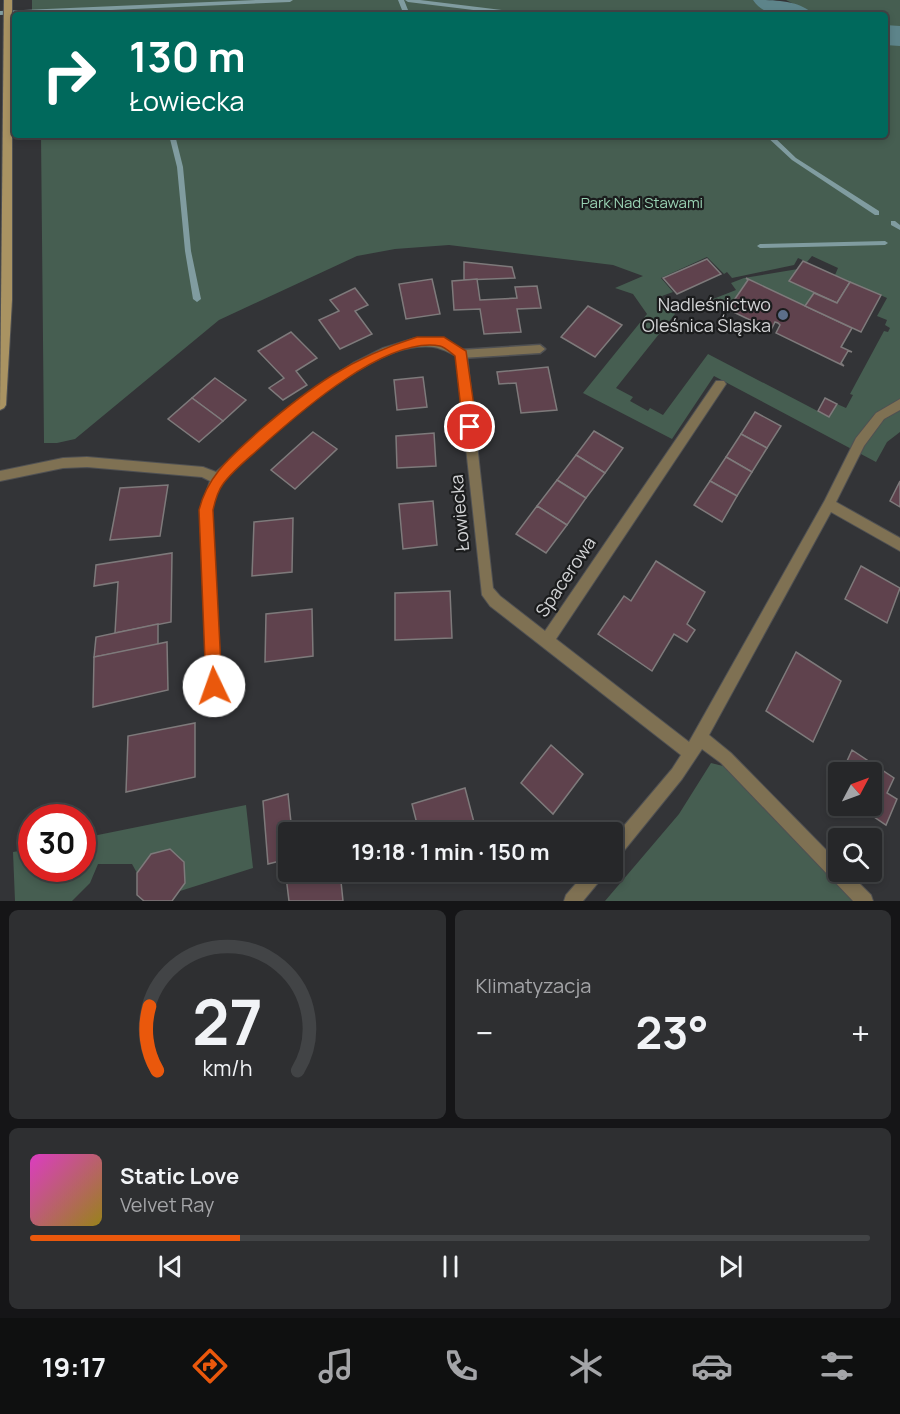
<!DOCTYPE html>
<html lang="pl">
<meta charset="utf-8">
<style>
:root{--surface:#262729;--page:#2e2f31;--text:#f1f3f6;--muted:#a4a5a8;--line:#424446;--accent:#ea580c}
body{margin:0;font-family:Manrope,sans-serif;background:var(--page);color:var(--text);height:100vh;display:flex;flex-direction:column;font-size:22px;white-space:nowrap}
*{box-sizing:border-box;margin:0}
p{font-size:20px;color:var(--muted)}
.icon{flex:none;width:33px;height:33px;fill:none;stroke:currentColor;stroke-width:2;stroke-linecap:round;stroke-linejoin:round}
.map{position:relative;height:901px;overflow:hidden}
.side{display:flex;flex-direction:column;gap:9px;padding:9px;background:#151517;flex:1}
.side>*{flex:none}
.guide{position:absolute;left:12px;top:12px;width:876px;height:126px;border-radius:6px;box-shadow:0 3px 9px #0003,0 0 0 2px var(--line);background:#00695c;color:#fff;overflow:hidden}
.needle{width:39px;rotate:49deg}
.controls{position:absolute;left:828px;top:762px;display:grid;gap:12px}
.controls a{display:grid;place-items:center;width:54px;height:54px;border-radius:6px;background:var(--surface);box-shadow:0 3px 9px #0003,0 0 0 2px var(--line);font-size:30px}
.speed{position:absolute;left:18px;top:804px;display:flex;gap:12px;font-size:30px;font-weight:700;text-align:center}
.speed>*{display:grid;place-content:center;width:78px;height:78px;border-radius:50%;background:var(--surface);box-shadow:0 3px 9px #0003,0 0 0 2px var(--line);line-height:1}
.speed .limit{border:9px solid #d22;background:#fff;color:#111}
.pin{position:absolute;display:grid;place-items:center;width:51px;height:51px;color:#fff;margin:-26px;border:3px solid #fff;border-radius:50%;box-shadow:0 2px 6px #0007}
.me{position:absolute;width:66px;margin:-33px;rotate:357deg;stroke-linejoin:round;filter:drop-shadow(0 0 4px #0008)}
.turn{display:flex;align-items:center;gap:21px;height:126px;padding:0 18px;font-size:27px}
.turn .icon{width:78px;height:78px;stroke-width:2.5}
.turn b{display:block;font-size:42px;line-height:51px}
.big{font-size:45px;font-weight:700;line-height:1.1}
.side .widget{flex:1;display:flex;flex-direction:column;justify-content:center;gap:9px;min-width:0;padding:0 21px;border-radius:9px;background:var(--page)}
.side .dial{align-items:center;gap:0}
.dial svg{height:156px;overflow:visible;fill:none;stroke:var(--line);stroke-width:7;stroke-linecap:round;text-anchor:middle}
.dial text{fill:var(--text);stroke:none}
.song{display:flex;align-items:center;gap:18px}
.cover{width:72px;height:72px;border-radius:9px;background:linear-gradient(135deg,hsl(310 70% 55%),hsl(50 70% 35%))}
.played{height:6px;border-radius:3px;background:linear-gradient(90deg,var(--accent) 25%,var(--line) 25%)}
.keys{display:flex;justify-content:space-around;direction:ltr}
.heat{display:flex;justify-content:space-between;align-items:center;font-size:33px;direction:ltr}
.side .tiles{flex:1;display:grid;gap:9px;grid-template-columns:1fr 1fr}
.widget:last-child{grid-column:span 2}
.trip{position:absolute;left:278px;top:822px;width:345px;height:60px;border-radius:6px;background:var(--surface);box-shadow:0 3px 9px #0003,0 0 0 2px var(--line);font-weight:700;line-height:60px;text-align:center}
.tabs{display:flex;height:96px;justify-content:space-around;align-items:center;background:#0f1010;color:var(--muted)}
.tabs .icon{width:42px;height:42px}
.tabs .current{color:var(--accent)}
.tabs b{font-size:27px;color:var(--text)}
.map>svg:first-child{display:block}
.green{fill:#465e51;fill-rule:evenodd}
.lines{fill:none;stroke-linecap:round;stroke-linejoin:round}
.stream{fill:#809ca0;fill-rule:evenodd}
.river{fill:#5d848a;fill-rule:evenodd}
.building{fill:#5f424d;stroke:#7e7a7b;stroke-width:1.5}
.service-casing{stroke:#505153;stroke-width:3}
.minor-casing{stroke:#505153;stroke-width:2}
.secondary-casing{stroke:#505153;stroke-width:2}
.service{fill:#7f7153;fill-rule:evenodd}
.minor{fill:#7f7153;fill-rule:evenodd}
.secondary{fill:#a99362;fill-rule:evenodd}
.route{fill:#ea580c;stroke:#983908;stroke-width:1.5}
.service-dot{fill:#5c6f8a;stroke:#1b1c1d;stroke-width:2}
.labels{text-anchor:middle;stroke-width:4.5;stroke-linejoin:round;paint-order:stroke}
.far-park-label{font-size:15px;fill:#98d1b2;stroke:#1b1c1d}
.poi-label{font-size:18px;fill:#d2d3d5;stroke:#1b1c1d;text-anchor:end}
.street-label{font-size:18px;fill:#d2d3d5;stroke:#1b1c1d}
</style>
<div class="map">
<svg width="900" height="901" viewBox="0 0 900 901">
<rect width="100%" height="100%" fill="#333437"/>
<!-- green -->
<g class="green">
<polygon points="32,0 754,0 788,15 32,15"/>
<polygon points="786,0 900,0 900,31 885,31 885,15 815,15"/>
<path d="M 885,40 L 900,41 L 900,432 L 887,442 L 876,462 L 714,376 L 672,439 L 583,393 L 647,314 L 633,294 L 615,288 L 643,276 L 613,265 L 449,245 L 395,249 L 357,256 L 219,320 L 75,439 L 57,443 L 44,443 L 41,135 L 885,135 ZM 812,256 L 838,268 L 835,275 L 887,298 L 877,316 L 887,320 L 885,325 L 890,328 L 888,332 L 884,331 L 850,394 L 853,395 L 846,408 L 837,404 L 829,417 L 708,354 L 663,415 L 650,408 L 648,411 L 630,401 L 633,397 L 616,388 L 675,314 L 662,296 L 673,292 L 661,278 L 707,257 L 724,274 L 727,272 L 732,278 L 794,265 L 798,258 L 807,262 Z"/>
<polygon points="798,269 789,281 814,293 805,306 746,278 748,280 728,309 717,307 713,302 713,299 736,290 731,283 744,278"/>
<polygon points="711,763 723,766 827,869 855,901 605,901 679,814"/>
<polygon points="246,805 253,868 180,891 185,883 184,862 170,850 151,854 137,873 132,864 98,864 90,883 72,901 15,901 13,852 31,849 32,868 82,868 83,838"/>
</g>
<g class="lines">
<!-- stream -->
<g class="stream">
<polygon points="256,0 293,0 290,2 0,15 0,11"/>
<polygon points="398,0 404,0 410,15 404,15"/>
<polygon points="405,0 420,0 526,13 529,15 514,15 408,2"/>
<polygon points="169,135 175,135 183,167 191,251 201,299 197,302 193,299 185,251 177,167"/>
<polygon points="765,135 772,135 796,158 879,211 879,215 875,215 792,160"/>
<polygon points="891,221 895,221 900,225 900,230 891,225"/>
<polygon points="885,241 888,243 885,245 760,248 757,246 760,244"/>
</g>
<!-- river -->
<g class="river">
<path d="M 753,0 C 774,0 800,0 814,15 C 792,15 766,20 753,0 Z"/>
<polygon points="885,25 900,26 900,46 885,45"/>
</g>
</g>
<!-- building -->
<g class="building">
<polygon points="707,259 721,274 677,294 663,278"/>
<polygon points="803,261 850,282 837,303 789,281"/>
<polygon points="464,262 512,267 515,278 464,280"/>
<polygon points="746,278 852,328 841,347 852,352 848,351 841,363 844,366 776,333 780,325 778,323 775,322 771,330 725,308 728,309 748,280"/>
<polygon points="432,279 440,314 406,319 399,284"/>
<polygon points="477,279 480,300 517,298 515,287 537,286 541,308 517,309 521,332 484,334 480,309 454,310 452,281"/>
<polygon points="850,282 881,295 861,332 805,306 814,293 837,303"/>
<polygon points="355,288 368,305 355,311 372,334 340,349 319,320 339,311 330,300"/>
<polygon points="588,306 622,325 595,357 561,337"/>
<polygon points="291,332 317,358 296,371 307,385 283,400 269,388 284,378 258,351"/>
<polygon points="548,367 557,410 521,413 516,383 499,384 497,372"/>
<polygon points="423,377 427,407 397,410 394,380"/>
<polygon points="215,378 246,400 223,421 192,398"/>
<polygon points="192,398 223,421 199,442 168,419"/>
<polygon points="825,398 837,404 829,417 818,411"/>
<polygon points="755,412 781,426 767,448 741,434"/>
<polygon points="594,431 623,448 605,473 576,455"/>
<polygon points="313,432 337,449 295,489 271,470"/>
<polygon points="434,433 436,466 397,468 396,436"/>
<polygon points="741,434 767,448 752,472 726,457"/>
<polygon points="576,455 605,473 586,498 557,480"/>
<polygon points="726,457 752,472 737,496 710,481"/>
<polygon points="557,480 586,498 567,525 537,506"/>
<polygon points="710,481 737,496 722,522 694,505"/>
<polygon points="900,481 900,507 890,501"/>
<polygon points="168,485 160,536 110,540 120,488"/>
<polygon points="433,501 437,545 403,549 399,504"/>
<polygon points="537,506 567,525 546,553 516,534"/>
<polygon points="293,518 292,572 252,576 254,522"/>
<polygon points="172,553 171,622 115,633 118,582 94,586 96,565"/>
<polygon points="656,561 705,592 687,624 695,630 687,642 674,634 652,671 598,634 624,596 631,601"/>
<polygon points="861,566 900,588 887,623 845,599"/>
<polygon points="450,591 452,638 395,640 395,593"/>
<polygon points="312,609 313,656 265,662 266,614"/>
<polygon points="158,624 158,645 94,657 96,637"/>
<polygon points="167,642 168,690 93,707 94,657"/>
<polygon points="796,652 841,681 813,742 766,711"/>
<polygon points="195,723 195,777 126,792 128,736"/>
<polygon points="551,745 583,774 553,814 521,783"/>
<polygon points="852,750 894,778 887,793 897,799 886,825 858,806 872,806 872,772 842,772"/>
<polygon points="465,788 476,830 467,832 419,832 412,804"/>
<polygon points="288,794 292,832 288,832 288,859 268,864 263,801"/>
<polygon points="170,849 184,862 185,883 172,901 144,901 137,895 137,873 151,854"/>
<polygon points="288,859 288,872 340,872 343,901 289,901 284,860"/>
</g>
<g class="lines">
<!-- service casing -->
<g class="service-casing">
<polygon id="service" points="540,345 545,349 540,353 461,358 456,354 461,350"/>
</g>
<!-- minor casing -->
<g class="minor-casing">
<g id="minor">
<path d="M 415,338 L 441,338 L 465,351 L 467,354 L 493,588 L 500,596 L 545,631 L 716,381 L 724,381 L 726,384 L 556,639 L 689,742 L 825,500 L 856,438 L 876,413 L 900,399 L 900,410 L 884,419 L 864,446 L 836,502 L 900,538 L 900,551 L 831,512 L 709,735 L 731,753 L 838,862 L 838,872 L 848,872 L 871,895 L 873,901 L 853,901 L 721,763 L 702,749 L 682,779 L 618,858 L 612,860 L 612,840 L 672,769 L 681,755 L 490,606 L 482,595 L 456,356 C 441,348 434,345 417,347 C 370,351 295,415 260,446 C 247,458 231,469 221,484 C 216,492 214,501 212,510 L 221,686 L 219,691 L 214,693 L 209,691 L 207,686 L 200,510 L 210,481 L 202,477 L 87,467 L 63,468 L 0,481 L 0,471 L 63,458 L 87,457 L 203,467 L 216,472 L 273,421 L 323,382 L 353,363 L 383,348 Z"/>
<polygon points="586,872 604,872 602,878 583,901 564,901 566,895"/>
</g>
</g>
<!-- secondary casing -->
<g class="secondary-casing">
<polygon id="secondary" points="4,0 12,0 12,300 6,405 4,408 0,410"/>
</g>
<!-- service -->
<use href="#service" class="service"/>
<!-- minor -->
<use href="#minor" class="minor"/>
<!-- secondary -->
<use href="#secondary" class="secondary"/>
</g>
<!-- route -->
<path class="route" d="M 417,337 L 444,337 L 466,351 L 477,427 L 475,431 L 470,433 L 463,427 L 455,356 C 451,353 445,347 440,346 C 386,336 300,412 262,446 C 249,458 233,470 223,484 C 217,492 215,501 213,510 L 222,686 L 220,692 L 214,694 L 208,692 L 206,686 L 199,510 C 208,474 233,455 259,431 C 311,386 351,358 417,337 Z"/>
<!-- markers -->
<circle class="service-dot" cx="783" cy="315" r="6"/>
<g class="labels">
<!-- far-park labels -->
<g class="far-park-label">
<text x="642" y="208">Park Nad Stawami</text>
</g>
<!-- poi labels -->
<g class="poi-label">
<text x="771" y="311">Nadleśnictwo<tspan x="771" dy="21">Oleśnica Śląska</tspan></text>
</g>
<!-- street labels -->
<g class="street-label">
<text transform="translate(460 513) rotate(-95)" y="6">Łowiecka</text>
<text transform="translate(566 577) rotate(-56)" y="6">Spacerowa</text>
</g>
</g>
</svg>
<div class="controls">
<a><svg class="needle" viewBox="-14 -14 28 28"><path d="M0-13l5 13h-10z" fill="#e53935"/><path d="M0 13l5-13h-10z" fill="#a4a5a8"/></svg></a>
<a><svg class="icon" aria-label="search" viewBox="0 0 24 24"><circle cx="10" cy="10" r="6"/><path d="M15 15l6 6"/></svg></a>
</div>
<div class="speed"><div class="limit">30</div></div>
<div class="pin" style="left:470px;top:427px;background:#d93025"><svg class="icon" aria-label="arrive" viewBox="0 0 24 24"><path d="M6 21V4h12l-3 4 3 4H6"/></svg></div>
<svg class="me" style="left:214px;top:686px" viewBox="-20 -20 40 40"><circle r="19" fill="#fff"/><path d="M0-13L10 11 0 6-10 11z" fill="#ea580c"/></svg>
<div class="trip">19:18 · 1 min · 150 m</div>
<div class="guide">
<div class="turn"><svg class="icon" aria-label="right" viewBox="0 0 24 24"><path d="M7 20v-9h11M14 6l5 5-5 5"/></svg><div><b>130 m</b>Łowiecka</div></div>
</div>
</div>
<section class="side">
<div class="tiles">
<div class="widget dial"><svg viewBox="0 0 100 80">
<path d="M14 69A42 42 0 1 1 86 69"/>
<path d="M14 69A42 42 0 0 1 10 36" stroke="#ea580c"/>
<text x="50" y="56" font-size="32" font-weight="700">27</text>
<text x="50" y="72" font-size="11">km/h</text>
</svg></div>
<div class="widget"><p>Klimatyzacja</p>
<div class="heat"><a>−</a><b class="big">23°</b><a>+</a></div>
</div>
<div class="widget">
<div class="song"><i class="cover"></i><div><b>Static Love</b><p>Velvet Ray</p></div></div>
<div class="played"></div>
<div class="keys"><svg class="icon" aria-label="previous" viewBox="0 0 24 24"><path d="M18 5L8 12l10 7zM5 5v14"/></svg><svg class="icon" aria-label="pause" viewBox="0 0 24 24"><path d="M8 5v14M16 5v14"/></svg><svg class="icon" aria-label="next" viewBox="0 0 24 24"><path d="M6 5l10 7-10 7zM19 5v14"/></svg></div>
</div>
</div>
</section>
<nav class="tabs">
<b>19:17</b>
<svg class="icon current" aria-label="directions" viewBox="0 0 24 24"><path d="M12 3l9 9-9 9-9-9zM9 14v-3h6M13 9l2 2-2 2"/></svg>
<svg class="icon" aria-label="music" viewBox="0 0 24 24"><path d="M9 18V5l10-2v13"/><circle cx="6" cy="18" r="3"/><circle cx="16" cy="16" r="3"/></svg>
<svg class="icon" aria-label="phone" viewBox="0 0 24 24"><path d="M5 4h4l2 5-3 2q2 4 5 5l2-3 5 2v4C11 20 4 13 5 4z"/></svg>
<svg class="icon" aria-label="climate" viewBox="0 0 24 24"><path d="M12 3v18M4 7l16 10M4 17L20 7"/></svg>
<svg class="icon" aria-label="car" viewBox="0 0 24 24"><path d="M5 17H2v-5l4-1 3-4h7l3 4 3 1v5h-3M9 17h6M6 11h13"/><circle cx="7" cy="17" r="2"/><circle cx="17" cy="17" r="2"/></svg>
<svg class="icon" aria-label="filters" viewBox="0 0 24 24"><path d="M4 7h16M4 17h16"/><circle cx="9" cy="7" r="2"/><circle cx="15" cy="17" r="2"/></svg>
</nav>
